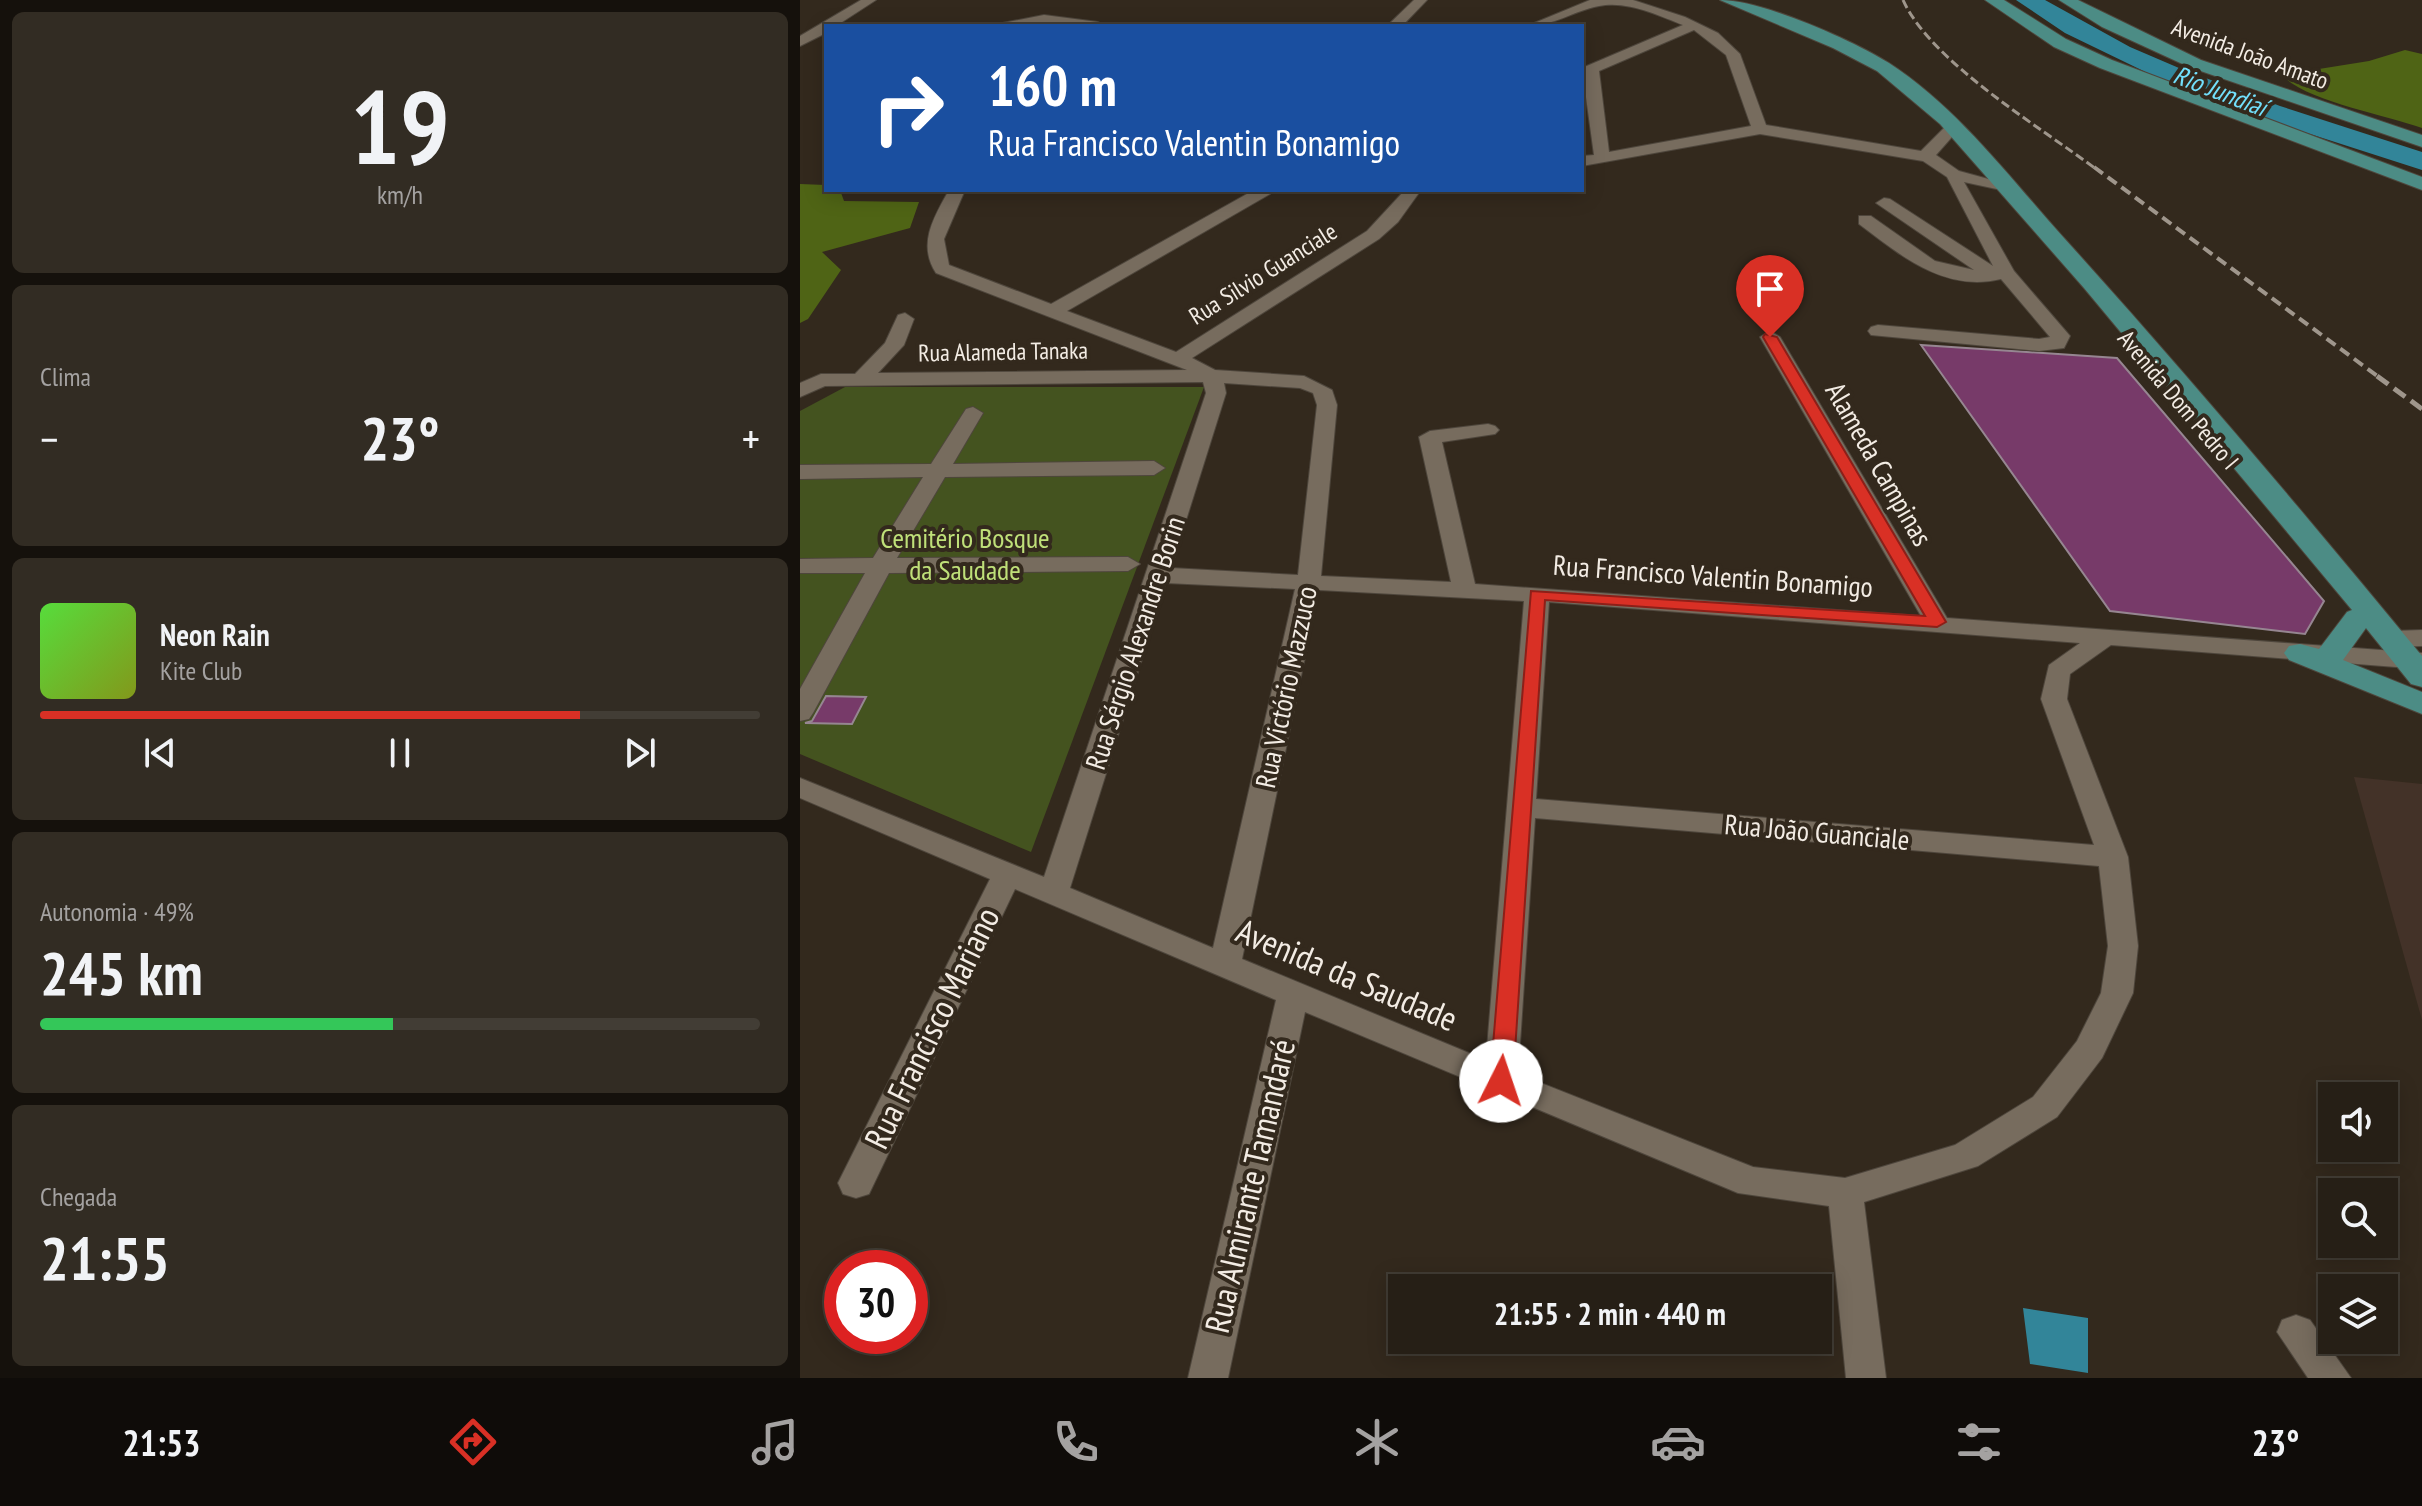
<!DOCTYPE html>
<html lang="pt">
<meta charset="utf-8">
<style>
:root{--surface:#261f16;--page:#322c23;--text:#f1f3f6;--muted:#a4a2a1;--line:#423d35;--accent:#d93025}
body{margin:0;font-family:"PT Sans Narrow",sans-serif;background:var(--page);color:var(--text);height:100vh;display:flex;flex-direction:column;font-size:30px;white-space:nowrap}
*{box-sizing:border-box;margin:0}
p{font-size:26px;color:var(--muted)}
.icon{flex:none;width:44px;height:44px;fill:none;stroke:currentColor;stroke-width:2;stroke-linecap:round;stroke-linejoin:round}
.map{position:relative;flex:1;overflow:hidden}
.sheet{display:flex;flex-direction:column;gap:12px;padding:12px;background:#15110c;width:800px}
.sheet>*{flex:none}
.banner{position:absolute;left:24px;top:24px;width:760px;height:168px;border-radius:0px;box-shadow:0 4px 20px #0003,0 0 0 2px var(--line);background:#1a4fa0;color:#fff;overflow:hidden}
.controls{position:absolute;left:1518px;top:1082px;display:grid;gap:16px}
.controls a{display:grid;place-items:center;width:80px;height:80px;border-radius:0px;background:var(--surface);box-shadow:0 4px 20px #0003,0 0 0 2px var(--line);font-size:40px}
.speed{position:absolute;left:24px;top:1250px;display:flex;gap:16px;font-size:40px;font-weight:700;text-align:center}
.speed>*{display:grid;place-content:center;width:104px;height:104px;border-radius:50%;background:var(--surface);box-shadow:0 4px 20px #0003,0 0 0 2px var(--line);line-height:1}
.speed .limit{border:12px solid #d22;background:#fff;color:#111}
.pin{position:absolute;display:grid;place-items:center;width:68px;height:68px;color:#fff;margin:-82px -34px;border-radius:50% 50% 50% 0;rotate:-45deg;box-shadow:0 0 8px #0007}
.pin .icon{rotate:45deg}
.me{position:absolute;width:88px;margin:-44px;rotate:4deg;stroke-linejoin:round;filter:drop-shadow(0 0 6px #0008)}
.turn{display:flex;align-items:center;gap:28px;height:168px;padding:0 32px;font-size:36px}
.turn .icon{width:104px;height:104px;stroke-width:2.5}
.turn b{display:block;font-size:56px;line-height:68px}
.big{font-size:60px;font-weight:600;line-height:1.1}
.sheet .tile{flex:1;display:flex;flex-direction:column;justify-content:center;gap:12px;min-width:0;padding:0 28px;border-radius:12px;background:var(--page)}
.sheet .dial{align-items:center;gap:0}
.dial b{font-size:104px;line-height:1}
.song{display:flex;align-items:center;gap:24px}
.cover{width:96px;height:96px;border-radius:12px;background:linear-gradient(135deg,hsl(110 70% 55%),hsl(70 70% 35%))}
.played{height:8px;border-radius:4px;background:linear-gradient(90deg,var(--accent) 75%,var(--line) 75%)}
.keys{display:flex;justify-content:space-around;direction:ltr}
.heat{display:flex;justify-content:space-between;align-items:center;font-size:44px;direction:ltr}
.charge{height:12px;border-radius:6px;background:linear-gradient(90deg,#34c759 49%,var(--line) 0)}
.trip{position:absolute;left:588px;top:1274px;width:444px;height:80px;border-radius:0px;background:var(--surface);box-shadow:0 4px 20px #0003,0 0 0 2px var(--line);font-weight:600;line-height:80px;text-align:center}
.menu{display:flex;height:128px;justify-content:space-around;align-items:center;background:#0f0c09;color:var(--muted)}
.menu .icon{width:56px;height:56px}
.menu .current{color:var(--accent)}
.menu b{font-size:36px;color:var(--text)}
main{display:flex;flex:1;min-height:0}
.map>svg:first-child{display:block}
.industrial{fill:#433228}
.green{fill:#44531f}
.forest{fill:#4f6415}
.water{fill:#328599}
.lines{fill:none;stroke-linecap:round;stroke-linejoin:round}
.river{fill:#328599;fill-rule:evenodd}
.building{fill:#773a69;stroke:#968691;stroke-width:2}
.minor-casing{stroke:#4e463c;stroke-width:2}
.major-casing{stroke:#4e463c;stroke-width:2}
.minor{fill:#776c5e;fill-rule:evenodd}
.major{fill:#4c8c85;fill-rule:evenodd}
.rail-far2{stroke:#9f968c;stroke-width:3;stroke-dasharray:9 4;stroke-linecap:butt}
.rail-far1{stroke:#9f968c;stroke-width:4;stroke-dasharray:11 6;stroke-linecap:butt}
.rail{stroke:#9f968c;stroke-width:5;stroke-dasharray:14 7;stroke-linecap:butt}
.route{fill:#d93025;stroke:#8d1f18;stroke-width:2}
.labels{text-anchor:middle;stroke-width:8;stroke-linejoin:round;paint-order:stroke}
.far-street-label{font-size:24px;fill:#f3ece4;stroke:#33291d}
.far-water-label{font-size:26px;font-style:italic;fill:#72e0fc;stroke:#33291d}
.street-label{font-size:28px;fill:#f3ece4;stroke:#33291d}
.park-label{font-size:28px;fill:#bfe079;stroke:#33291d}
.near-street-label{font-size:34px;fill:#f3ece4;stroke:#33291d}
</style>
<main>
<section class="sheet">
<div class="tile dial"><b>19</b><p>km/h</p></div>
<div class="tile"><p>Clima</p>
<div class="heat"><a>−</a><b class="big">23°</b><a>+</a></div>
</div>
<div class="tile">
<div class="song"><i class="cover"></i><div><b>Neon Rain</b><p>Kite Club</p></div></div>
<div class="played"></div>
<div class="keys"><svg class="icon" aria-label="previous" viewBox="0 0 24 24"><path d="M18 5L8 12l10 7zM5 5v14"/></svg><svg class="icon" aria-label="pause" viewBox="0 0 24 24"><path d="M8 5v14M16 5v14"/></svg><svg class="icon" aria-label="next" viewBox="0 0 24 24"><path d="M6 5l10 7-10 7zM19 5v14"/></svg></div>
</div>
<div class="tile"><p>Autonomia · 49%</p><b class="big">245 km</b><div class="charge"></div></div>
<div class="tile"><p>Chegada</p><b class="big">21:55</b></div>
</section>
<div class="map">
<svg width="1622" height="1378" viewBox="0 0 1622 1378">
<rect width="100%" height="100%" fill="#33291d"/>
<!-- industrial -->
<polygon class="industrial" points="1554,777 1622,784 1622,1020"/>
<!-- green -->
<polygon class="green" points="45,387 404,387 231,852 0,754 0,411"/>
<!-- forest -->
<g class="forest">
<path d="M 1605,50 L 1622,54 L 1622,128 C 1587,115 1505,101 1482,75 L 1569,61 Z"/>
<polygon points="0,184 26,185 26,190 40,190 44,201 119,202 110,228 22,252 41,270 8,319 0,323"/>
</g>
<!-- water -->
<polygon class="water" points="1223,1308 1288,1318 1288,1373 1230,1364"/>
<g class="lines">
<!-- river -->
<polygon class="river" points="1216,0 1245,0 1330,47 1379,68 1480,106 1622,152 1622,170 1460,118 1360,79 1265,33"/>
</g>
<!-- building -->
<g class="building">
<polygon points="1121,345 1317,358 1524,601 1505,634 1310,611"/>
<polygon points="26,696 66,697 52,724 5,723 12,721"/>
</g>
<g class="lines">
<!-- minor casing -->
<g class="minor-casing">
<g id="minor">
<polygon points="61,0 76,0 36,26 26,26 26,33 0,46 0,36"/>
<polygon points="614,0 627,0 602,26 587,26"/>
<path d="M 790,0 L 833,0 L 885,17 L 918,33 L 940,54 L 966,125 L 1121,151 L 1149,123 L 1159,123 L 1159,129 L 1136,155 L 1159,171 L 1214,186 L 1206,191 L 1164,182 L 1214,271 L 1270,336 L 1264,348 L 1239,351 L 1071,335 L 1068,331 L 1071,327 L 1078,325 L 1239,339 L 1250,337 L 1201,279 C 1145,293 1100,255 1059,224 L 1059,216 L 1071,216 L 1135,261 L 1174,270 L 1076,203 L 1084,198 L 1090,199 L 1193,266 L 1147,177 L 1123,161 L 960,134 L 782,166 L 782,156 L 794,155 L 782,68 L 883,25 C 858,15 826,0 799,6 C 773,11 754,26 727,26 ZM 894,30 L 926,55 L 951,126 L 809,152 L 799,71 Z"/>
<polygon points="244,15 298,22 305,26 244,23 187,26"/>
<path d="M 149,190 L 165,190 L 144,239 L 149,265 L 251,304 L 454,190 L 472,190 L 470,194 L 267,311 L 376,352 L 567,231 L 605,190 L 621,190 L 598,222 L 579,239 L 392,358 L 415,370 L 504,376 L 532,390 L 537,405 L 521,576 L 651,582 L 619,437 L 630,431 L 688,424 L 695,426 L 699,430 L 695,434 L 642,442 L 675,584 L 1121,616 L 960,337 L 970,331 L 980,337 L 1147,618 L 1622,653 L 1622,669 L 1311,645 L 1270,674 L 1267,699 L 1328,857 L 1338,946 L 1333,993 L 1302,1058 L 1257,1117 L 1178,1166 L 1064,1202 L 1086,1378 L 1046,1378 L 1029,1206 L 938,1193 L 505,1012 L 428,1378 L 388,1378 L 476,1000 L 215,889 L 69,1194 L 56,1198 L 43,1194 L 38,1183 L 190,879 L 0,798 L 0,778 L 244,877 L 406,393 L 403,382 L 25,386 L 0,397 L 0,383 L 21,374 L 55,374 L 85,343 L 98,315 L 105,313 L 114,319 L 104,345 L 78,373 L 387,370 L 136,273 C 117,244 134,217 149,190 ZM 424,383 L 500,388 L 513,393 L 517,405 L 498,575 L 371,568 L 426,393 ZM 366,583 L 495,589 L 413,948 L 270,888 ZM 519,590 L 724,601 L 686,1060 L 442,959 ZM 749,602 L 1280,643 L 1249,665 L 1241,699 L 1294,845 L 736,799 ZM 735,818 L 1299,866 L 1308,946 L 1301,993 L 1277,1041 L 1233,1097 L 1155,1145 L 1045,1178 L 953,1167 L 718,1074 Z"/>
<polygon points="173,407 183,413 153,464 354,461 365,468 354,475 145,477 97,558 328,557 340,564 328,571 89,573 13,713 9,719 0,721 0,689 65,573 0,573 0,559 73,558 123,477 0,479 0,465 131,464 166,409"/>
<polygon points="1622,630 1622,646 1592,647 1579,639 1592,631"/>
<polygon points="1496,1315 1510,1320 1551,1378 1508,1378 1477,1332 1482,1320"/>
</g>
</g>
<!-- major casing -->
<g class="major-casing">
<g id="major">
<path d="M 920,0 C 962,0 1052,40 1089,63 C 1157,107 1210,178 1264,238 C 1387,374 1506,515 1622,656 L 1622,687 L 1611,684 L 1566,628 L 1543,660 L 1622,692 L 1622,714 L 1489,660 L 1484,653 L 1489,646 L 1500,644 L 1519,649 L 1547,612 L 1552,610 L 1284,288 L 1140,124 L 1077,71 L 1033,48 Z"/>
<polygon points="1185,0 1204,0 1266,39 1312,60 1622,177 1622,190 1300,68 1254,47"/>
<polygon points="1259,0 1278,0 1401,60 1622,135 1622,147 1389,67 1302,27"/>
</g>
</g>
<!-- minor -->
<use href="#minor" class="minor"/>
<!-- major -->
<use href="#major" class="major"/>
<!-- rail-far2 -->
<path class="rail-far2" d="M 1103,0 C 1131,62 1240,127 1296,169"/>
<!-- rail-far1 -->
<polyline class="rail-far1" points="1294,167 1580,378"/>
<!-- rail -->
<polyline class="rail" points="1577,376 1622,409"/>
</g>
<!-- route -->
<polygon class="route" points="965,334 977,337 1146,622 1137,627 745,600 713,1081 710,1088 693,1088 690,1081 731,591 1125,616 963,337"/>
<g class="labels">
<!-- far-street labels -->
<g class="far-street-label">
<text transform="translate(1450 54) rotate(20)" y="8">Avenida João Amato</text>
<text transform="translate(463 274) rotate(-32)" y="8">Rua Silvio Guanciale</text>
<text transform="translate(203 352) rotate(-1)" y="8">Rua Alameda Tanaka</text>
<text transform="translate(1378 400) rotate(50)" y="8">Avenida Dom Pedro I</text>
</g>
<!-- far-water labels -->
<g class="far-water-label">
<text transform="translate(1420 91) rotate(21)" y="9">Rio Jundiaí</text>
</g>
<!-- street labels -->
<g class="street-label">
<text transform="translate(1079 464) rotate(60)" y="10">Alameda Campinas</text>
<text transform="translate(913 576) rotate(4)" y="10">Rua Francisco Valentin Bonamigo</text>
<text transform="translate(335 643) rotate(-72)" y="10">Rua Sérgio Alexandre Borin</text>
<text transform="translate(486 687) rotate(-78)" y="10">Rua Victório Mazzuco</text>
<text transform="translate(1017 832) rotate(5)" y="10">Rua João Guanciale</text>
</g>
<!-- park labels -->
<g class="park-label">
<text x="165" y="548">Cemitério Bosque<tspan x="165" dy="32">da Saudade</tspan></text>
</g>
<!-- near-street labels -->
<g class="near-street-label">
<text transform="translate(547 975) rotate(23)" y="12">Avenida da Saudade</text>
<text transform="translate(132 1028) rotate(-64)" y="12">Rua Francisco Mariano</text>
<text transform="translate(450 1186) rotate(-77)" y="12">Rua Almirante Tamandaré</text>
</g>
</g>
</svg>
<div class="controls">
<a><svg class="icon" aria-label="sound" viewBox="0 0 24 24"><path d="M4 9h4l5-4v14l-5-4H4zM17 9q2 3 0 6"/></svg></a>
<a><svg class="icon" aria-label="search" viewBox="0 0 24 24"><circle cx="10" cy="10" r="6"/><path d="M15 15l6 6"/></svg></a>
<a><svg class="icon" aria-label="layers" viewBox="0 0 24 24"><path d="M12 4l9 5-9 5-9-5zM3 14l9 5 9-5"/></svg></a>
</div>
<div class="speed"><div class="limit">30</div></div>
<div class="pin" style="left:970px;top:337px;background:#d93025"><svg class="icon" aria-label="arrive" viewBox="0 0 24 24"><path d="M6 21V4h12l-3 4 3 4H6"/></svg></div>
<svg class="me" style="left:701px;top:1081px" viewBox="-20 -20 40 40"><circle r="19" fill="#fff"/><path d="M0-13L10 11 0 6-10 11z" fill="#d93025"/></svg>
<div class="trip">21:55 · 2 min · 440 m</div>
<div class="banner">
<div class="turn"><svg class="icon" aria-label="right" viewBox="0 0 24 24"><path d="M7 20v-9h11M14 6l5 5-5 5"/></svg><div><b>160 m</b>Rua Francisco Valentin Bonamigo</div></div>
</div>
</div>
</main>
<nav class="menu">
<b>21:53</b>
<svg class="icon current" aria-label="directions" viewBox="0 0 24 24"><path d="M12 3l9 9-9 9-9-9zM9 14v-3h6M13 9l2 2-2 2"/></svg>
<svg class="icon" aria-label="music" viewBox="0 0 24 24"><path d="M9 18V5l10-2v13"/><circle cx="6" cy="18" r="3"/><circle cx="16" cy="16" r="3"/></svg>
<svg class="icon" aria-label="phone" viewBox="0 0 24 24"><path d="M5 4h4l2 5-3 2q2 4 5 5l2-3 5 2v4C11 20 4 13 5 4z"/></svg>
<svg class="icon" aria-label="climate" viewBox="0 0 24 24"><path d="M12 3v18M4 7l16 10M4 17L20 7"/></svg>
<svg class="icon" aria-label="car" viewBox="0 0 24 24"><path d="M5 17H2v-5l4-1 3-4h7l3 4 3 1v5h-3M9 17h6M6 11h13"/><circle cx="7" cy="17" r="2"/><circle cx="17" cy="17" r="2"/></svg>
<svg class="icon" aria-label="filters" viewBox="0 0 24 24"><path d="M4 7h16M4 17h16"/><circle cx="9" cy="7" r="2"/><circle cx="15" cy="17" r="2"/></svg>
<b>23°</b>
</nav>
